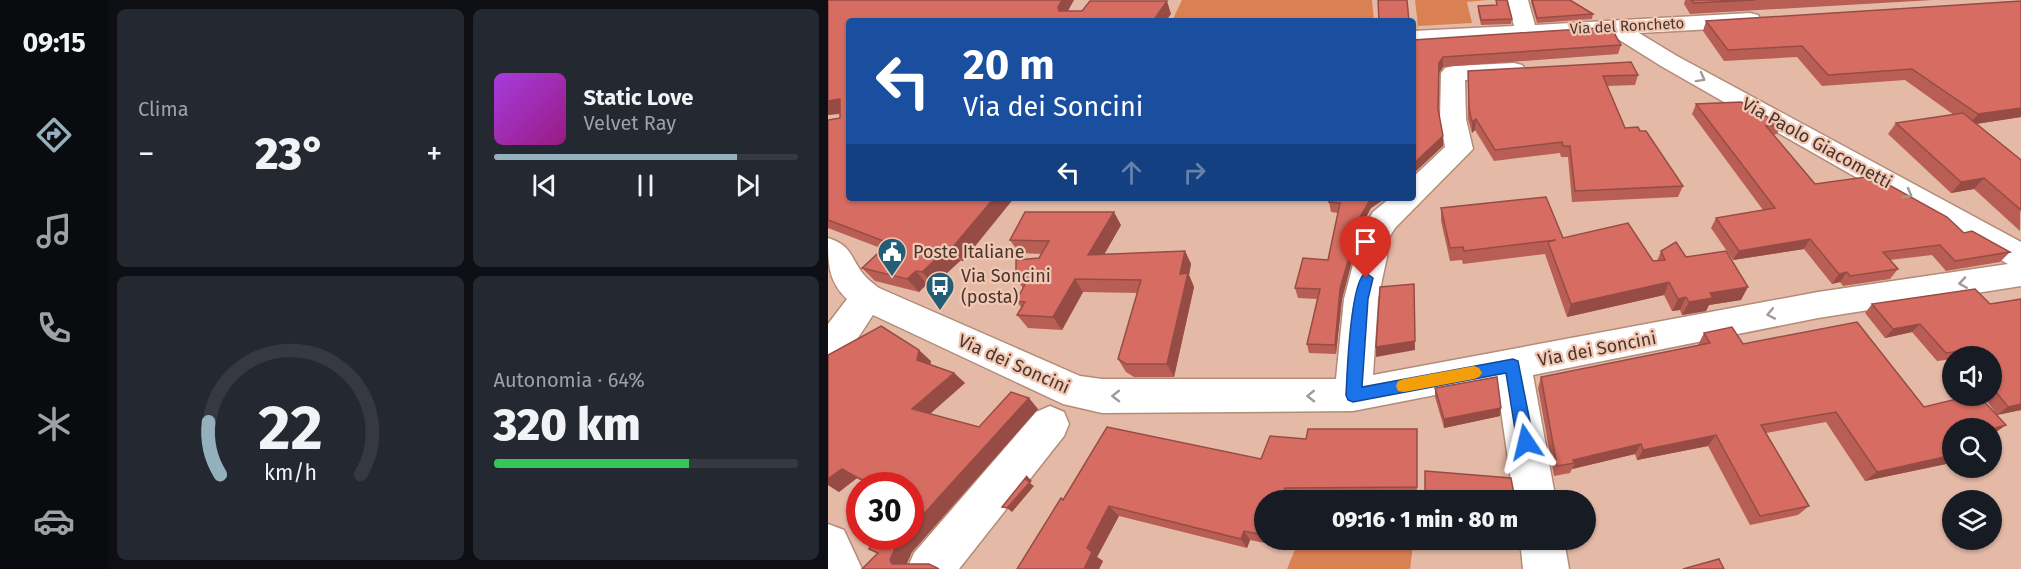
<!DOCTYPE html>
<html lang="it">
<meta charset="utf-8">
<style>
:root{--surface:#171b24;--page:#242831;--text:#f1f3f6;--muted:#9ea1a6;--line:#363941;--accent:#94b0bc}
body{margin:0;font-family:"Fira Sans",sans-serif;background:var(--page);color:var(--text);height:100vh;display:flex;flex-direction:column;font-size:22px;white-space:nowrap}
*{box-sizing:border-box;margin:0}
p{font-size:20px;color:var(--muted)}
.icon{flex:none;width:33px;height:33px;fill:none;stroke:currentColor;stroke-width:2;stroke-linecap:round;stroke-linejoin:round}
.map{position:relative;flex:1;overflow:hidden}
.details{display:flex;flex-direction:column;gap:9px;padding:9px;background:#0d0f14;width:720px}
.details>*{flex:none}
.top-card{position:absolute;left:18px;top:18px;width:570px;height:183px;border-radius:6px;box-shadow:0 2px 4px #0004;background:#1a4fa0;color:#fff;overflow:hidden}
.controls{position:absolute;left:1114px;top:346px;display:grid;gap:12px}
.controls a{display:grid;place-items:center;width:60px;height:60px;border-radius:50%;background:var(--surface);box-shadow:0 2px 4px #0004;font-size:30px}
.speed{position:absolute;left:18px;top:472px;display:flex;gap:12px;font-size:30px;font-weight:700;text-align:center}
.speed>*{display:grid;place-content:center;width:78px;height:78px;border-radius:50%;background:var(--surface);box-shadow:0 2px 4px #0004;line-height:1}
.speed .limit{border:9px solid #d22;background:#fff;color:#111}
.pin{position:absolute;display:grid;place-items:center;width:51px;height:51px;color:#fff;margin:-62px -26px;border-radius:50% 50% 50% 0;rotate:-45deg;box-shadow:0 0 6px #0007}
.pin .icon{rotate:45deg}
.me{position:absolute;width:66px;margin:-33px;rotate:350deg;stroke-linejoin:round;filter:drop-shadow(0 0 4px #0008)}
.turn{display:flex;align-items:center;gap:21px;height:126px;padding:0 18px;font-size:27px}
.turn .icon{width:78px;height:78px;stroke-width:2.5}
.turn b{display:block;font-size:42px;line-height:51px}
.lanes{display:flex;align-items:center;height:57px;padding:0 18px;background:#0003;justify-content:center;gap:30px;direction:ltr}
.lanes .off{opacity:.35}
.big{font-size:45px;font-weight:800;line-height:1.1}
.details .card{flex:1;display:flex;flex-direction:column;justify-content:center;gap:9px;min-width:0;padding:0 21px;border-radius:9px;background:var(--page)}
.details .dial{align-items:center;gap:0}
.dial svg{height:156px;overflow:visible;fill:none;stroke:var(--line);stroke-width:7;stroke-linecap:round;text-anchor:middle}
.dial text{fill:var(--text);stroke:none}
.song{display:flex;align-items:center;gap:18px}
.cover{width:72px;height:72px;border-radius:9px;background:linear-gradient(135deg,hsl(280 70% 55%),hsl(310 70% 35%))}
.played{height:6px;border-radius:3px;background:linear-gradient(90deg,var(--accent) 80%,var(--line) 80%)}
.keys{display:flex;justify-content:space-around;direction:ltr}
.heat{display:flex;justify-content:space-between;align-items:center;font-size:33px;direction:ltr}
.charge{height:9px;border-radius:4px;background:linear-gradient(90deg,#34c759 64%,var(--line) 0)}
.details .tiles{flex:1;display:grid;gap:9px;grid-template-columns:repeat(2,1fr)}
.trip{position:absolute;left:426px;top:490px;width:342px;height:60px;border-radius:30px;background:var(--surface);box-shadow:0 2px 4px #0004;font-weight:800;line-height:60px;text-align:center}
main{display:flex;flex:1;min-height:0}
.tab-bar{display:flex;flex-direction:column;width:108px;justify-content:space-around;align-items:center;background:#090b0e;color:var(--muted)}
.tab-bar .icon{width:42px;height:42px}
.tab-bar .current{color:var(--accent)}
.tab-bar b{font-size:27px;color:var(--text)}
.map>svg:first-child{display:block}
.green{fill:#d98153}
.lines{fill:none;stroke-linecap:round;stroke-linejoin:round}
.minor-casing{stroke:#b38b78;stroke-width:3}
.minor{fill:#fff;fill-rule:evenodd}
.wall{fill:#b95e54}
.shaded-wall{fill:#964c45}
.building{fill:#d76d62;stroke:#964c45;stroke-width:1.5}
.oneway{stroke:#a39a96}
.route{fill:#1a73e8;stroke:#114b97;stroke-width:1.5}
.slow{fill:#f59e0b}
.labels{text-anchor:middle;stroke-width:4.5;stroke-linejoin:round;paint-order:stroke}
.far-street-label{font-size:15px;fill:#47362e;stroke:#f2c7b3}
.street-label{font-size:18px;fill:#47362e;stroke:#f2c7b3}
.poi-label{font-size:18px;fill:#47362e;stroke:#f2c7b3;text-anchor:start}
</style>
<main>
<nav class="tab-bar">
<b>09:15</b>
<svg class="icon current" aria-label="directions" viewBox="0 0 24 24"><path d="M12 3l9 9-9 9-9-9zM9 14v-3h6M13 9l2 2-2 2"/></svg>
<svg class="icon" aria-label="music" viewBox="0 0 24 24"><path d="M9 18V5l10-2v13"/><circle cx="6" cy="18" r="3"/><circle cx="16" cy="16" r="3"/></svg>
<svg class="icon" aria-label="phone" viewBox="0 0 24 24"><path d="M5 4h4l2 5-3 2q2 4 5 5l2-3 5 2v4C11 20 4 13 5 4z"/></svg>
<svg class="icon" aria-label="climate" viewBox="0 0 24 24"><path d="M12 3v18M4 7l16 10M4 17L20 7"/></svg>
<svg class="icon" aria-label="car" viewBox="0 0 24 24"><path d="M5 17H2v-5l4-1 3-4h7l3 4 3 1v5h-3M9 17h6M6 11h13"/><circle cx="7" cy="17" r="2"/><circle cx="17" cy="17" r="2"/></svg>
</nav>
<section class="details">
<div class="tiles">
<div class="card"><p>Clima</p>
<div class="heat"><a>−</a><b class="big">23°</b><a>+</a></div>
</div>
<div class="card">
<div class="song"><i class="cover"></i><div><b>Static Love</b><p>Velvet Ray</p></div></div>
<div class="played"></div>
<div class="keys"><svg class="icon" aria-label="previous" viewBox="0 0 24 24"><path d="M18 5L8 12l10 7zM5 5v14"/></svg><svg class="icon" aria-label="pause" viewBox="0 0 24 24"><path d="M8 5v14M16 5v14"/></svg><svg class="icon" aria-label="next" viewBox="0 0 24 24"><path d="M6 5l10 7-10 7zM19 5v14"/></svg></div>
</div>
<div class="card dial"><svg viewBox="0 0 100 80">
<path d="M14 69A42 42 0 1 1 86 69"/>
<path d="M14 69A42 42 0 0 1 8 42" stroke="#94b0bc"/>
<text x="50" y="56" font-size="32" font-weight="700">22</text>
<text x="50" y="72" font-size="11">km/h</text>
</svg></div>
<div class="card"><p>Autonomia · 64%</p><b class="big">320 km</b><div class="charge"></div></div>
</div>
</section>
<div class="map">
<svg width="1193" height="569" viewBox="0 0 1193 569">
<rect width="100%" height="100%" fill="#e4baa6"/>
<!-- green -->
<g class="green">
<polygon points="354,0 544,0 546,21 344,21"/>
<polygon points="587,0 660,0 639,2 644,23 590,26"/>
<polygon points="471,540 560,540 585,545 582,569 459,569"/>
</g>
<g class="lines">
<!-- minor casing -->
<g class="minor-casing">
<g id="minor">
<path d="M 680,0 L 700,0 L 707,25 L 922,13 L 930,15 L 933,20 L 930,25 L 922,27 L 811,33 L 849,56 L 1193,242 L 1193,286 L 990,318 L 705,375 L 728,501 L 686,501 L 669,383 L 525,411 L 274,413 L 235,404 L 45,315 C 32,334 22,355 0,363 L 0,324 L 19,299 C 0,281 0,263 0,238 C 25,246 22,258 36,275 C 40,280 46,284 51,288 L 252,376 L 274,379 L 508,379 L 516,299 L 527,257 L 527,241 L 545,212 L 562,198 L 585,198 L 585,177 L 617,147 L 612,119 L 613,73 L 617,68 L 625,66 L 686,63 L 694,65 L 698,70 L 694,75 L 637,80 L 638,119 L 645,149 L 567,228 L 559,241 L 559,257 L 550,299 L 545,375 L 990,292 L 1180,264 L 833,66 L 782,34 L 585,45 L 585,31 L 686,26 Z"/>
<polygon points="222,406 236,412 241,424 236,436 131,569 79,569 86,553 208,412"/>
<polygon points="0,524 16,530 34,569 0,569"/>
<polygon points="692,540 736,540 741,569 695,569"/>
</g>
</g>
<!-- minor -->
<use href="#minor" class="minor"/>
</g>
<!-- wall -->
<g class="wall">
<polygon points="0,0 240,11 343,14 21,21 186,198 135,261 132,261 106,285 99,284 91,292 47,281 34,268 55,249 0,228 0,120 12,118 12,114 0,115"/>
<polygon points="668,0 684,19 683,24 653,25 650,11 650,6 668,5"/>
<polygon points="703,0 742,0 765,14 764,19 709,23 703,2"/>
<polygon points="857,0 1105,0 862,14 856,4"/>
<polygon points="1193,1 1193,117 1148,124 1193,160 1192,231 1146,189 1123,193 1060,134 1068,123 1126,115 1077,80 994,86 969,57 896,61 875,31 878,21"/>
<polygon points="787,33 793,45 790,54 615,67 611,73 610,109 615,136 615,146 585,40"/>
<polygon points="640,71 810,75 807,85 779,86 797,128 812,131 855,186 850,197 744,202 740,157 733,157 732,153 666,161 647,130 644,133 640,119"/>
<polygon points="868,104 954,125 949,134 945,135 987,184 1136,233 1182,252 1172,262 1118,271 1104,255 1062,260 1070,269 1062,279 1015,286 1012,282 1004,284 976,249 905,260 883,228 888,218 935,210 864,114"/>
<polygon points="502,198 558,198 543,208 525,241 525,257 514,299 508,354 481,353 479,344 489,299 470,298 467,288 500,260 510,213 503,212 501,202"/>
<polygon points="613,208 825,261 829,261 833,251 858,257 913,300 881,305 878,311 854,315 852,310 844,311 836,295 739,317 717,254 635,264 634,260 622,261 613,221"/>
<polygon points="293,225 276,254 357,251 363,264 361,275 366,287 346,377 306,377 298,372 290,359 310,293 255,292 234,330 200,328 189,315 194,308 188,301 195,288 188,279 211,258 214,254 191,253 182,240"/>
<polygon points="1193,299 1193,410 1169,415 1155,396 1164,396 1164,357 1125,357 1125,359 1109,361 1084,332 1057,338 1037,313 1044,304 1162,304"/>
<polygon points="876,333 915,344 1096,407 1125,429 1125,459 1118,464 1037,481 998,422 938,433 981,506 970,515 922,525 880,446 809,460 807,454 744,469 742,473 726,476 710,388 713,377 870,345"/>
<polygon points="0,355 103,361 102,364 126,373 137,383 102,414 151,427 210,409 84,552 34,569 50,553 83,502 82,486 42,486 29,478 11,492 0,485"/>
<polygon points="607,388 672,416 616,428 607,397"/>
<polygon points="589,429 589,497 461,499 436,501 436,540 447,540 446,545 422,540 419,548 291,516 269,557 275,561 271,569 235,500 433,459 478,439"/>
<polygon points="597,471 686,494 697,501 597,501"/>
</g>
<!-- shaded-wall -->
<g class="shaded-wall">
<polygon points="234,0 246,0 235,20 230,7"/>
<polygon points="339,1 343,14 338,21 325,21"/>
<polygon points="615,57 615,67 611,73 611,63"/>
<polygon points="12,99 21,112 0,115 0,101"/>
<polygon points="1193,108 1193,117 1141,125 1150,114"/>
<polygon points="648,119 647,130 644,133 644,122"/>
<polygon points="615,136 615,146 585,174 585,164"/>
<polygon points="1156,178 1146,189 1123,193 1133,182"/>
<polygon points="166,198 186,198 135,261 124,248"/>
<polygon points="542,198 558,198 543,208 525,241 525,257 514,299 508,354 507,345 512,289 524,231"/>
<polygon points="286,212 293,225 268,269 260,255"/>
<polygon points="982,239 976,249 905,260 911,251"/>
<polygon points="121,247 132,261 106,285 94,272"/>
<polygon points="357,251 363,264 361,275 366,287 346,377 339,364 352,274"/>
<polygon points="88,271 99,284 91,292 79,279"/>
<polygon points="1019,272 1012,282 1004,284 1011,274"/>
<polygon points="247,279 255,292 234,330 225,317"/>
<polygon points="841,282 836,295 739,317 743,304"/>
<polygon points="920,287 913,300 881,305 878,311 854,315 861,302 882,293"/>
<polygon points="586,294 587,350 548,357 548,347"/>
<polygon points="858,297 852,310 844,311 850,299"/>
<polygon points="1092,324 1084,332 1057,338 1065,329"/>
<polygon points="91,350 103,361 101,371 89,360"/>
<polygon points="126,373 137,383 96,419 84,409"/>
<polygon points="201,398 210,409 84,552 77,568 64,564 62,560 69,543 75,537 82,537 82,529"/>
<polygon points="1193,404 1193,410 1169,415 1180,407"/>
<polygon points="673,408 672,416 616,428 616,419"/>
<polygon points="1178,425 1164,435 1164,429"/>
<polygon points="888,435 880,446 809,460 815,450"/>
<polygon points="813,444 807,454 744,469 747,463 745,460"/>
<polygon points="1125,455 1125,459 1118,464 1037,481 1049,472"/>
<polygon points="14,469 29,478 11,492 0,485 0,479"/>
<polygon points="199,476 204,481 202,483 206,486 184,512 179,508"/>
<polygon points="457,488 461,499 460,501 452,501"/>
<polygon points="281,506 291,516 269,557 275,561 271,569 256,569 259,548"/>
<polygon points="416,531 422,540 419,548 413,539"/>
</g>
<!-- building -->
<g class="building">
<polygon points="0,0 234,0 230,7 231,11 254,11 262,1 339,1 325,21 21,21 21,198 166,198 124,248 121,247 94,272 88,271 79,279 34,268 61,243 0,220 0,120 12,118 12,99 0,101"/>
<polygon points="550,0 579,0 581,21 551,21"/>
<polygon points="668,0 679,0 684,19 653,20 650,6 669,5"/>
<polygon points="704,0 742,0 765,14 709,18"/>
<polygon points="863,0 927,0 866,3"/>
<polygon points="1193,1 1193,108 1150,114 1084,69 1000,75 974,46 900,50 878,21"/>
<polygon points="784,27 788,29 785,31 793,45 615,57 611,63 610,109 615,136 585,164 585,40"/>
<polygon points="803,62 810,75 775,76 797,128 810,127 812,131 818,131 855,186 747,191 742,146 735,146 734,142 667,150 648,119 644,122 641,108 640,71"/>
<polygon points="913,102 954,125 938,126 987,184 1045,176 1119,217 1136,233 1144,231 1182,252 1127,261 1112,245 1055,252 1070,269 1022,276 1019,272 1011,274 982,239 911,251 888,218 947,208 868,104"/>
<polygon points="1135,113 1193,160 1193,210 1156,178 1133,182 1068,123"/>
<polygon points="718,197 735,238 800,223 825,261 837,260 833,251 848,242 858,257 898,251 920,287 882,293 885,298 861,302 858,297 850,299 841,282 743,304 720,242 728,240 636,251 635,247 622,248 613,208"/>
<polygon points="502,198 543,198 524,231 524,247 512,289 507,345 479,344 492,289 467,288 475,258 500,260 512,203 501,202"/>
<polygon points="197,212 286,212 260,255 357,251 352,274 360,273 339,364 298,364 290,359 313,280 247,279 225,317 189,315 197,302 188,301 200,279 188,279 188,260 211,258 221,241 182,240"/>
<polygon points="586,284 587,341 548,347 552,287"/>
<polygon points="1147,289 1162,304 1193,299 1193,404 1180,407 1164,387 1164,357 1140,357 1135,351 1118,353 1092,324 1065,329 1044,304"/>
<polygon points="1029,322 1096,407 1141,396 1151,396 1178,425 1164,429 1125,429 1125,440 1122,441 1125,445 1125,455 1049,472 1008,412 933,425 981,506 932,516 888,435 815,450 813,444 745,460 747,463 729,466 713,377 882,343 876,333 904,327 915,344"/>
<polygon points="53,326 91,350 89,360 126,373 84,409 151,427 183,392 201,398 82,529 82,502 86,499 82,498 82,486 51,486 30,478 14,469 0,479 0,355"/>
<polygon points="669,377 673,408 616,419 607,388"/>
<polygon points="279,427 433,459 442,436 478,439 480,429 589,429 589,487 457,488 452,501 436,501 436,535 416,531 413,539 281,506 259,548 264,552 256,569 189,569 233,498 235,500"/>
<polygon points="597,471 683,478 686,494 697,496 697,501 658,501 597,496"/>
<polygon points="199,476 197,479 202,482 179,508 174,507"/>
<polygon points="51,537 75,537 69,543 62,560 64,564 101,564 111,569 34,569 50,553 41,549"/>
<polygon points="891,559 896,569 855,569"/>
</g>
<!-- one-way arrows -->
<defs><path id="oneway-chevron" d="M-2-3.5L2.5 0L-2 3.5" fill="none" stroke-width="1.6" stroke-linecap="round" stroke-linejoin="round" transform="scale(1.5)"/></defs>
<g class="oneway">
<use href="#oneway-chevron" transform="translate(873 78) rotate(29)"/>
<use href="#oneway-chevron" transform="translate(1080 194) rotate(29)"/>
<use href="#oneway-chevron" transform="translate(1135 283) rotate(171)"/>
<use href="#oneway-chevron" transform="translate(943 314) rotate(169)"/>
<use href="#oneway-chevron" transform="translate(288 396) rotate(179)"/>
<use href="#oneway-chevron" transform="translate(483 396) rotate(179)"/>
</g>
<!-- route -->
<path class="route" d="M 538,273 L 545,278 L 540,299 L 534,387 L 685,359 L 690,361 L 706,442 L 703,447 L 698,449 L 692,447 L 689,442 L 678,373 L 525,402 L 520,400 L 518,395 C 519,376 522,278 538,273 Z"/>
<!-- slow -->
<polygon class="slow" points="646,366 651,368 654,373 651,377 646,379 576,392 570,391 568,386 570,381 576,379"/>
<!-- icons -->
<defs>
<g id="civic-pin" transform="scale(1.5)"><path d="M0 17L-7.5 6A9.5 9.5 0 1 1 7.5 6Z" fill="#225f76" stroke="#f2c7b3"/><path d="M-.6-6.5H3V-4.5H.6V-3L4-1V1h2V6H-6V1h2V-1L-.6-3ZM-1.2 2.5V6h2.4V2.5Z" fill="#fff"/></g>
<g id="bus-pin" transform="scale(1.5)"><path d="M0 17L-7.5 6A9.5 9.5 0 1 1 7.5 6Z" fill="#225f76" stroke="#f2c7b3"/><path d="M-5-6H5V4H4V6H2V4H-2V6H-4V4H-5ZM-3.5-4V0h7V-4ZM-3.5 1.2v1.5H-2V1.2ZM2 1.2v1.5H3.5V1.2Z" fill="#fff"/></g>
</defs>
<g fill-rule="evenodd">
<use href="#civic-pin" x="64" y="252"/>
<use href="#bus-pin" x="112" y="286"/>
</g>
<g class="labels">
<!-- far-street labels -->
<g class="far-street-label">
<text transform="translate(799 26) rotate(-3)" y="5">Via del Roncheto</text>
</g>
<!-- street labels -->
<g class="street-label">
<text transform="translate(989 143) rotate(29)" y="6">Via Paolo Giacometti</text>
<text transform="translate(769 349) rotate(-11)" y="6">Via dei Soncini</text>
<text transform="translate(186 364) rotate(24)" y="6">Via dei Soncini</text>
</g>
<!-- poi labels -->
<g class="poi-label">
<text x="85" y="258">Poste Italiane</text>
<text x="133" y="282">Via Soncini<tspan x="133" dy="21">(posta)</tspan></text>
</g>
</g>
</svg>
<div class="controls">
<a><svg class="icon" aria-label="sound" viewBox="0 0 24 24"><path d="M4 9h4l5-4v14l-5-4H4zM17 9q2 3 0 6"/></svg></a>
<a><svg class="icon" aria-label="search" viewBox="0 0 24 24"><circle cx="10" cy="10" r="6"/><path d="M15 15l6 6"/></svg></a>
<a><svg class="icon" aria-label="layers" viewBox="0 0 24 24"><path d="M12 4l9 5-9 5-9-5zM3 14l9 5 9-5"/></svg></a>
</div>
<div class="speed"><div class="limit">30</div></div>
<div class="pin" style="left:538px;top:278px;background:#d93025"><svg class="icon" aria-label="arrive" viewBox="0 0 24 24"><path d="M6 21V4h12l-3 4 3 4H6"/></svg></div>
<svg class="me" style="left:698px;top:442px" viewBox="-20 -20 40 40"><path d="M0-17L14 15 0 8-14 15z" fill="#1a73e8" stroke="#fff" stroke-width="4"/></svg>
<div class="trip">09:16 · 1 min · 80 m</div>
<div class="top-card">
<div class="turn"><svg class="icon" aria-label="left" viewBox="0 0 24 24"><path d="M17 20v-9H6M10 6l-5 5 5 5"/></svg><div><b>20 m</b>Via dei Soncini</div></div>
<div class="lanes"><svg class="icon" aria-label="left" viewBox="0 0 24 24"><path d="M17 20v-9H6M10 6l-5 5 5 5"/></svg><svg class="icon off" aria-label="ahead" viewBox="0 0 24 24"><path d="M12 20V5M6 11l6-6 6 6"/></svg><svg class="icon off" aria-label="right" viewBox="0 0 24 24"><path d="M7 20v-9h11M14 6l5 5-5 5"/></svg></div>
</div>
</div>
</main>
